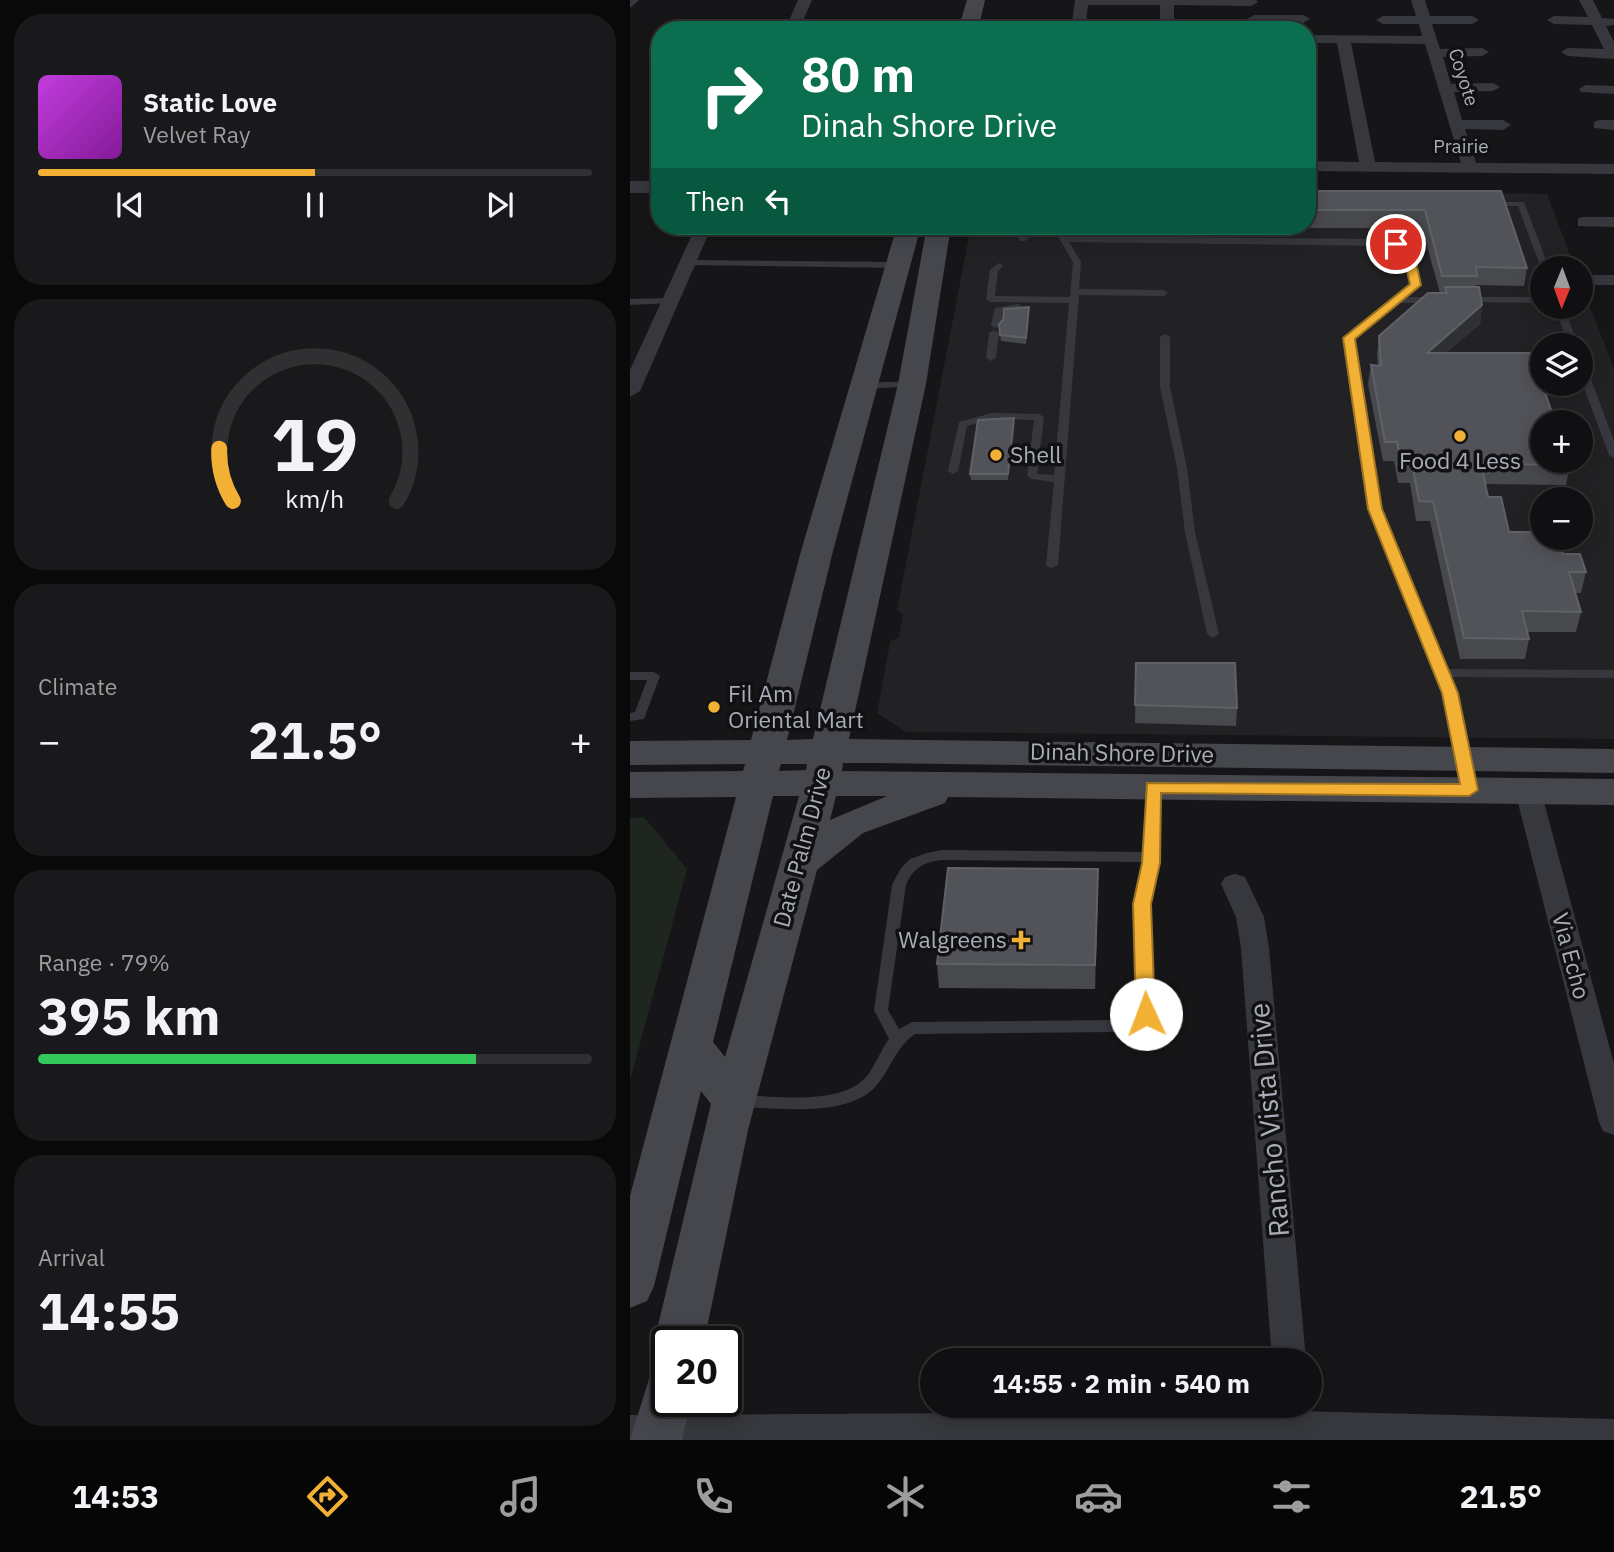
<!DOCTYPE html>
<meta charset="utf-8">
<style>
:root{--surface:#101012;--page:#19191b;--text:#f1f3f6;--muted:#9c9d9f;--line:#303032;--accent:#f2b134}
body{margin:0;font-family:"IBM Plex Sans",sans-serif;background:var(--page);color:var(--text);height:100vh;display:flex;flex-direction:column;font-size:26px;white-space:nowrap}
*{box-sizing:border-box;margin:0}
p{font-size:23px;color:var(--muted)}
.icon{flex:none;width:38px;height:38px;fill:none;stroke:currentColor;stroke-width:2;stroke-linecap:round;stroke-linejoin:round}
.map{position:relative;flex:1;overflow:hidden}
.drawer{display:flex;flex-direction:column;gap:14px;padding:14px;background:#09090a;width:630px}
.drawer>*{flex:none}
.hud{position:absolute;left:21px;top:21px;width:665px;height:214px;border-radius:28px;box-shadow:0 4px 18px #0003,0 0 0 2px var(--line);background:#0b6e4f;color:#fff;overflow:hidden}
.needle{width:46px;rotate:181deg}
.controls{position:absolute;left:900px;top:256px;display:grid;gap:14px}
.controls a{display:grid;place-items:center;width:63px;height:63px;border-radius:50%;background:var(--surface);box-shadow:0 4px 18px #0003,0 0 0 2px var(--line);font-size:35px}
.speed{position:absolute;left:21px;top:1326px;display:flex;gap:14px;font-size:35px;font-weight:700;text-align:center}
.speed>*{display:grid;place-content:center;width:91px;height:91px;border-radius:50%;background:var(--surface);box-shadow:0 4px 18px #0003,0 0 0 2px var(--line);line-height:1}
.speed .limit{border:4px solid #111;border-radius:10px;background:#fff;color:#111}
.pin{position:absolute;display:grid;place-items:center;width:60px;height:60px;color:#fff;margin:-30px;border:4px solid #fff;border-radius:50%;box-shadow:0 2px 7px #0007}
.me{position:absolute;width:77px;margin:-38px;rotate:358deg;stroke-linejoin:round;filter:drop-shadow(0 0 5px #0008)}
.turn{display:flex;align-items:center;gap:24px;height:147px;padding:0 35px;font-size:32px}
.turn .icon{width:91px;height:91px;stroke-width:2.5}
.turn b{display:block;font-size:49px;line-height:60px}
.then{display:flex;align-items:center;height:66px;padding:0 35px;background:#0003;gap:14px;font-size:26px}
.big{font-size:52px;font-weight:800;line-height:1.1}
.drawer .card{flex:1;display:flex;flex-direction:column;justify-content:center;gap:10px;min-width:0;padding:0 24px;border-radius:28px;background:var(--page)}
.drawer .dial{align-items:center;gap:0}
.dial svg{height:182px;overflow:visible;fill:none;stroke:var(--line);stroke-width:7;stroke-linecap:round;text-anchor:middle}
.dial text{fill:var(--text);stroke:none}
.song{display:flex;align-items:center;gap:21px}
.cover{width:84px;height:84px;border-radius:10px;background:linear-gradient(135deg,hsl(290 70% 55%),hsl(290 70% 35%))}
.played{height:7px;border-radius:4px;background:linear-gradient(90deg,var(--accent) 50%,var(--line) 50%)}
.keys{display:flex;justify-content:space-around;direction:ltr}
.heat{display:flex;justify-content:space-between;align-items:center;font-size:38px;direction:ltr}
.charge{height:10px;border-radius:5px;background:linear-gradient(90deg,#34c759 79%,var(--line) 0)}
.trip{position:absolute;left:290px;top:1348px;width:402px;height:70px;border-radius:35px;background:var(--surface);box-shadow:0 4px 18px #0003,0 0 0 2px var(--line);font-weight:800;line-height:70px;text-align:center}
.menu{display:flex;height:112px;justify-content:space-around;align-items:center;background:#060607;color:var(--muted)}
.menu .icon{width:49px;height:49px}
.menu .current{color:var(--accent)}
.menu b{font-size:32px;color:var(--text)}
main{display:flex;flex:1;min-height:0}
.map>svg:first-child{display:block}
.built{fill:#222225;fill-rule:evenodd}
.green{fill:#1e261f}
.lines{fill:none;stroke-linecap:round;stroke-linejoin:round}
.service{fill:#37383d;fill-rule:evenodd}
.minor{fill:#37383d;fill-rule:evenodd}
.tertiary{fill:#37383d;fill-rule:evenodd}
.secondary{fill:#45474d;fill-rule:evenodd}
.wall{fill:#47494d}
.shaded-wall{fill:#2f3033}
.building{fill:#525359;stroke:#5f6168;stroke-width:2}
.route{fill:#f2b134;stroke:#9d7322;stroke-width:2}
.poi-dot{fill:#f2b134;stroke:#111113;stroke-width:2.5}
.labels{text-anchor:middle;stroke-width:7;stroke-linejoin:round;paint-order:stroke}
.far-street-label{font-size:19px;fill:#a8adb8;stroke:#111113}
.poi-label{font-size:23px;fill:#a8adb8;stroke:#111113;text-anchor:start}
.street-label{font-size:23px;fill:#a8adb8;stroke:#111113}
.near-street-label{font-size:28px;fill:#a8adb8;stroke:#111113}
</style>
<main>
<section class="drawer">
<div class="card">
<div class="song"><i class="cover"></i><div><b>Static Love</b><p>Velvet Ray</p></div></div>
<div class="played"></div>
<div class="keys"><svg class="icon" aria-label="previous" viewBox="0 0 24 24"><path d="M18 5L8 12l10 7zM5 5v14"/></svg><svg class="icon" aria-label="pause" viewBox="0 0 24 24"><path d="M8 5v14M16 5v14"/></svg><svg class="icon" aria-label="next" viewBox="0 0 24 24"><path d="M6 5l10 7-10 7zM19 5v14"/></svg></div>
</div>
<div class="card dial"><svg viewBox="0 0 100 80">
<path d="M14 69A42 42 0 1 1 86 69"/>
<path d="M14 69A42 42 0 0 1 8 46" stroke="#f2b134"/>
<text x="50" y="56" font-size="32" font-weight="700">19</text>
<text x="50" y="72" font-size="11">km/h</text>
</svg></div>
<div class="card"><p>Climate</p>
<div class="heat"><a>−</a><b class="big">21.5°</b><a>+</a></div>
</div>
<div class="card"><p>Range · 79%</p><b class="big">395 km</b><div class="charge"></div></div>
<div class="card"><p>Arrival</p><b class="big">14:55</b></div>
</section>
<div class="map">
<svg width="984" height="1440" viewBox="0 0 984 1440">
<rect width="100%" height="100%" fill="#161618"/>
<!-- built -->
<path class="built" d="M 677,190 L 917,194 L 945,268 L 912,268 L 912,306 L 950,306 L 950,281 L 984,369 L 984,739 L 276,732 L 247,713 L 260,642 L 269,637 L 273,614 L 267,610 L 341,226 L 677,226 ZM 912,345 L 950,345 L 950,383 L 912,383 ZM 912,422 L 950,422 L 950,460 L 912,460 ZM 912,499 L 950,499 L 950,537 L 912,537 Z"/>
<!-- green -->
<polygon class="green" points="14,817 57,869 0,1081 0,818"/>
<g class="lines">
<!-- service -->
<g class="service">
<polygon points="855,202 894,202 919,268 912,268 912,270 911,268 888,206 858,206 854,204"/>
<polygon points="401,226 410,226 395,241 389,241 389,237"/>
<path d="M 422,226 L 430,226 L 436,236 L 750,239 C 782,245 783,256 790,285 L 776,297 L 806,297 L 810,300 L 806,303 L 769,303 L 724,339 L 750,509 L 816,669 L 984,670 L 984,678 L 819,677 L 826,693 L 839,757 L 833,761 L 827,757 L 814,693 L 740,509 L 714,338 L 781,284 L 773,255 L 758,246 L 439,242 L 451,262 L 449,289 L 534,290 L 538,293 L 534,296 L 449,295 L 428,565 L 422,568 L 418,567 L 416,565 L 424,482 L 402,479 L 397,476 L 404,420 L 362,419 L 337,426 L 328,471 L 323,474 L 318,471 L 329,422 L 362,413 L 409,414 L 414,417 L 407,474 L 424,475 L 439,303 L 360,302 L 356,299 L 360,270 L 369,263 L 373,266 L 368,271 L 365,296 L 440,297 L 443,262 Z"/>
<polygon points="57,260 268,262 272,265 268,268 54,265 54,261"/>
<polygon points="835,297 912,297 912,303 832,302 831,300"/>
<polygon points="40,298 44,301 43,303 0,305 0,299"/>
<polygon points="387,304 390,305 390,309 372,312 371,325 366,328 363,327 361,325 365,308"/>
<polygon points="925,306 934,306 948,345 938,345"/>
<polygon points="364,330 369,333 366,358 361,361 356,358 359,333"/>
<polygon points="535,334 540,337 540,387 557,468 565,532 589,634 583,638 577,634 555,532 547,468 530,387 530,337"/>
<polygon points="950,360 955,363 984,441 984,458 979,455 950,377"/>
<polygon points="282,381 287,384 285,386 234,389 229,386 234,383"/>
<polygon points="0,672 24,672 30,676 14,719 0,721 0,713 5,712 17,680 0,680"/>
<path d="M 523,783 L 529,787 L 528,863 L 519,904 L 523,1014 L 513,1025 L 488,1032 L 285,1034 C 265,1048 261,1069 246,1086 C 218,1118 148,1108 109,1107 L 104,1106 L 101,1101 L 104,1096 L 109,1095 C 144,1096 211,1106 236,1077 C 246,1065 250,1051 259,1039 L 244,1010 L 262,885 L 271,868 L 280,859 L 297,853 L 312,850 L 515,852 L 517,787 ZM 312,860 L 514,862 L 505,904 L 509,1012 L 504,1016 L 488,1020 L 282,1022 L 269,1029 L 258,1010 L 276,885 C 283,868 294,862 312,860 Z"/>
</g>
<!-- minor -->
<g class="minor">
<polygon points="0,0 9,0 0,8"/>
<polygon points="168,0 182,0 169,30 155,30"/>
<polygon points="445,0 626,0 628,2 621,6 544,5 544,30 530,30 530,5 458,5 455,30 441,30"/>
<path d="M 781,0 L 795,0 L 800,16 L 842,16 L 849,20 L 842,24 L 802,24 L 810,49 L 852,48 L 859,52 L 852,56 L 813,57 L 821,84 L 863,83 L 870,87 L 863,91 L 824,92 L 832,120 L 873,120 L 881,125 L 873,130 L 835,129 L 846,163 L 984,164 L 984,174 L 677,171 L 677,161 L 729,162 L 707,43 L 677,43 L 677,35 L 792,36 L 789,24 L 753,24 L 746,20 L 753,16 L 786,16 ZM 721,43 L 795,44 L 831,163 L 745,162 Z"/>
<polygon points="949,0 963,0 972,18 984,19 984,25 976,26 984,42 984,59 938,56 931,52 938,48 974,49 962,25 924,24 917,20 924,16 958,17"/>
<polygon points="624,15 673,15 680,19 673,23 619,22 617,19"/>
<polygon points="956,85 984,86 984,94 951,92 949,89"/>
<polygon points="969,120 984,120 984,130 964,128 964,122"/>
<polygon points="954,217 984,217 984,227 948,226 948,218"/>
<polygon points="66,226 82,226 10,391 0,397 0,370"/>
<rect x="950" y="275" width="34" height="10"/>
<polygon points="898,782 907,785 911,791 984,1064 984,1135 973,1131 969,1122 885,791 889,785"/>
<polygon points="605,874 615,877 634,917 639,948 676,1360 642,1360 611,948 606,917 591,884 595,877"/>
<polygon points="665,1411 984,1419 984,1440 0,1440 0,1415"/>
</g>
<!-- tertiary -->
<rect class="tertiary" x="0" y="181" width="30" height="12"/>
<!-- secondary -->
<g class="secondary">
<polygon points="337,0 355,0 348,30 328,30"/>
<path d="M 267,226 L 291,226 L 203,551 L 157,740 L 183,739 L 268,384 L 297,226 L 321,226 L 296,384 L 219,739 L 984,749 L 984,773 L 247,763 L 213,763 L 212,771 L 984,779 L 984,805 L 318,797 L 315,803 L 233,833 L 187,870 L 118,1130 L 74,1342 L 37,1342 L 37,1360 L 32,1358 L 24,1342 L 81,1104 L 71,1091 L 24,1286 L 17,1301 L 0,1308 L 0,1196 L 106,797 L 0,798 L 0,772 L 113,771 L 115,764 L 0,765 L 0,741 L 121,740 L 171,551 ZM 151,764 L 177,764 L 176,770 L 149,771 ZM 143,796 L 169,796 L 95,1057 L 83,1042 ZM 206,796 L 257,796 L 200,820 Z"/>
<polygon points="37,1372 37,1402 61,1402 52,1440 0,1440 19,1379"/>
</g>
</g>
<!-- wall -->
<g class="wall">
<polygon points="677,191 871,191 897,268 894,286 846,285 846,287 852,305 850,324 816,353 940,465 936,485 855,484 858,497 879,532 933,554 956,572 951,593 945,593 951,612 946,632 897,632 899,639 895,659 830,659 800,521 786,521 780,483 768,483 764,461 753,461 738,384 741,365 748,366 747,355 749,336 810,293 792,228 671,228 671,233 519,233 519,229 438,228 437,226 677,226"/>
<polygon points="399,307 396,344 371,341 369,324"/>
<polygon points="384,418 378,480 341,480 340,474"/>
<polygon points="506,663 607,708 606,726 505,723"/>
<polygon points="468,893 465,989 309,988 307,964"/>
</g>
<!-- shaded-wall -->
<g class="shaded-wall">
<polygon points="852,305 850,324 794,372 797,353"/>
<polygon points="384,418 385,424 378,480 378,474"/>
<polygon points="468,869 468,893 465,989 465,965"/>
</g>
<!-- building -->
<g class="building">
<polygon points="677,191 871,191 897,268 846,267 847,276 812,276 795,210 677,210"/>
<polygon points="815,287 849,287 852,305 797,353 902,353 925,422 912,422 912,460 938,460 940,465 851,464 858,497 871,497 879,532 912,532 912,537 928,537 933,554 950,554 956,572 939,572 951,612 892,611 899,639 834,638 803,502 789,501 782,463 771,464 767,442 755,442 741,365 751,366 749,336 798,293 817,293"/>
<polygon points="399,307 396,338 370,335 369,324 373,320 374,309"/>
<polygon points="384,418 378,474 340,474 348,420"/>
<polygon points="506,663 605,663 607,708 505,705"/>
<polygon points="318,868 468,869 465,965 307,964"/>
</g>
<!-- route -->
<path class="route" d="M 762,242 C 785,240 787,268 791,285 L 725,339 L 752,509 L 828,693 L 848,790 L 839,796 L 531,793 L 530,863 L 521,904 L 525,1014 L 516,1021 L 506,1014 L 503,904 L 512,863 L 517,783 L 830,784 L 812,693 L 738,509 L 713,338 L 780,284 L 773,255 L 762,246 Z"/>
<!-- markers -->
<g class="poi-dot">
<circle cx="830" cy="436" r="7"/>
<circle cx="366" cy="455" r="7"/>
<circle cx="84" cy="707" r="7"/>
<path d="M387.5 929.5h7v7h7v7h-7v7h-7v-7h-7v-7h7z"/>
</g>
<g class="labels">
<!-- far-street labels -->
<g class="far-street-label">
<text transform="translate(834 77) rotate(72)" y="7">Coyote</text>
<text x="831" y="153">Prairie</text>
</g>
<!-- poi labels -->
<g class="poi-label">
<text x="380" y="463">Shell</text>
<text x="830" y="469" text-anchor="middle">Food 4 Less</text>
<text x="98" y="702">Fil Am<tspan x="98" dy="26">Oriental Mart</tspan></text>
<text x="377" y="948" text-anchor="end">Walgreens</text>
</g>
<!-- street labels -->
<g class="street-label">
<text transform="translate(492 753) rotate(1)" y="8">Dinah Shore Drive</text>
<text transform="translate(172 847) rotate(-75)" y="8">Date Palm Drive</text>
<text transform="translate(941 956) rotate(75)" y="8">Via Echo</text>
</g>
<!-- near-street labels -->
<g class="near-street-label">
<text transform="translate(639 1120) rotate(-95)" y="10">Rancho Vista Drive</text>
</g>
</g>
</svg>
<div class="controls">
<a><svg class="needle" viewBox="-14 -14 28 28"><path d="M0-13l5 13h-10z" fill="#e53935"/><path d="M0 13l5-13h-10z" fill="#9c9d9f"/></svg></a>
<a><svg class="icon" aria-label="layers" viewBox="0 0 24 24"><path d="M12 4l9 5-9 5-9-5zM3 14l9 5 9-5"/></svg></a>
<a>+</a>
<a>−</a>
</div>
<div class="speed"><div class="limit">20</div></div>
<div class="pin" style="left:766px;top:244px;background:#d93025"><svg class="icon" aria-label="arrive" viewBox="0 0 24 24"><path d="M6 21V4h12l-3 4 3 4H6"/></svg></div>
<svg class="me" style="left:516px;top:1014px" viewBox="-20 -20 40 40"><circle r="19" fill="#fff"/><path d="M0-13L10 11 0 6-10 11z" fill="#f2b134"/></svg>
<div class="trip">14:55 · 2 min · 540 m</div>
<div class="hud">
<div class="turn"><svg class="icon" aria-label="right" viewBox="0 0 24 24"><path d="M7 20v-9h11M14 6l5 5-5 5"/></svg><div><b>80 m</b>Dinah Shore Drive</div></div>
<div class="then">Then<svg class="icon" aria-label="left" viewBox="0 0 24 24"><path d="M17 20v-9H6M10 6l-5 5 5 5"/></svg></div>
</div>
</div>
</main>
<nav class="menu">
<b>14:53</b>
<svg class="icon current" aria-label="directions" viewBox="0 0 24 24"><path d="M12 3l9 9-9 9-9-9zM9 14v-3h6M13 9l2 2-2 2"/></svg>
<svg class="icon" aria-label="music" viewBox="0 0 24 24"><path d="M9 18V5l10-2v13"/><circle cx="6" cy="18" r="3"/><circle cx="16" cy="16" r="3"/></svg>
<svg class="icon" aria-label="phone" viewBox="0 0 24 24"><path d="M5 4h4l2 5-3 2q2 4 5 5l2-3 5 2v4C11 20 4 13 5 4z"/></svg>
<svg class="icon" aria-label="climate" viewBox="0 0 24 24"><path d="M12 3v18M4 7l16 10M4 17L20 7"/></svg>
<svg class="icon" aria-label="car" viewBox="0 0 24 24"><path d="M5 17H2v-5l4-1 3-4h7l3 4 3 1v5h-3M9 17h6M6 11h13"/><circle cx="7" cy="17" r="2"/><circle cx="17" cy="17" r="2"/></svg>
<svg class="icon" aria-label="filters" viewBox="0 0 24 24"><path d="M4 7h16M4 17h16"/><circle cx="9" cy="7" r="2"/><circle cx="15" cy="17" r="2"/></svg>
<b>21.5°</b>
</nav>
